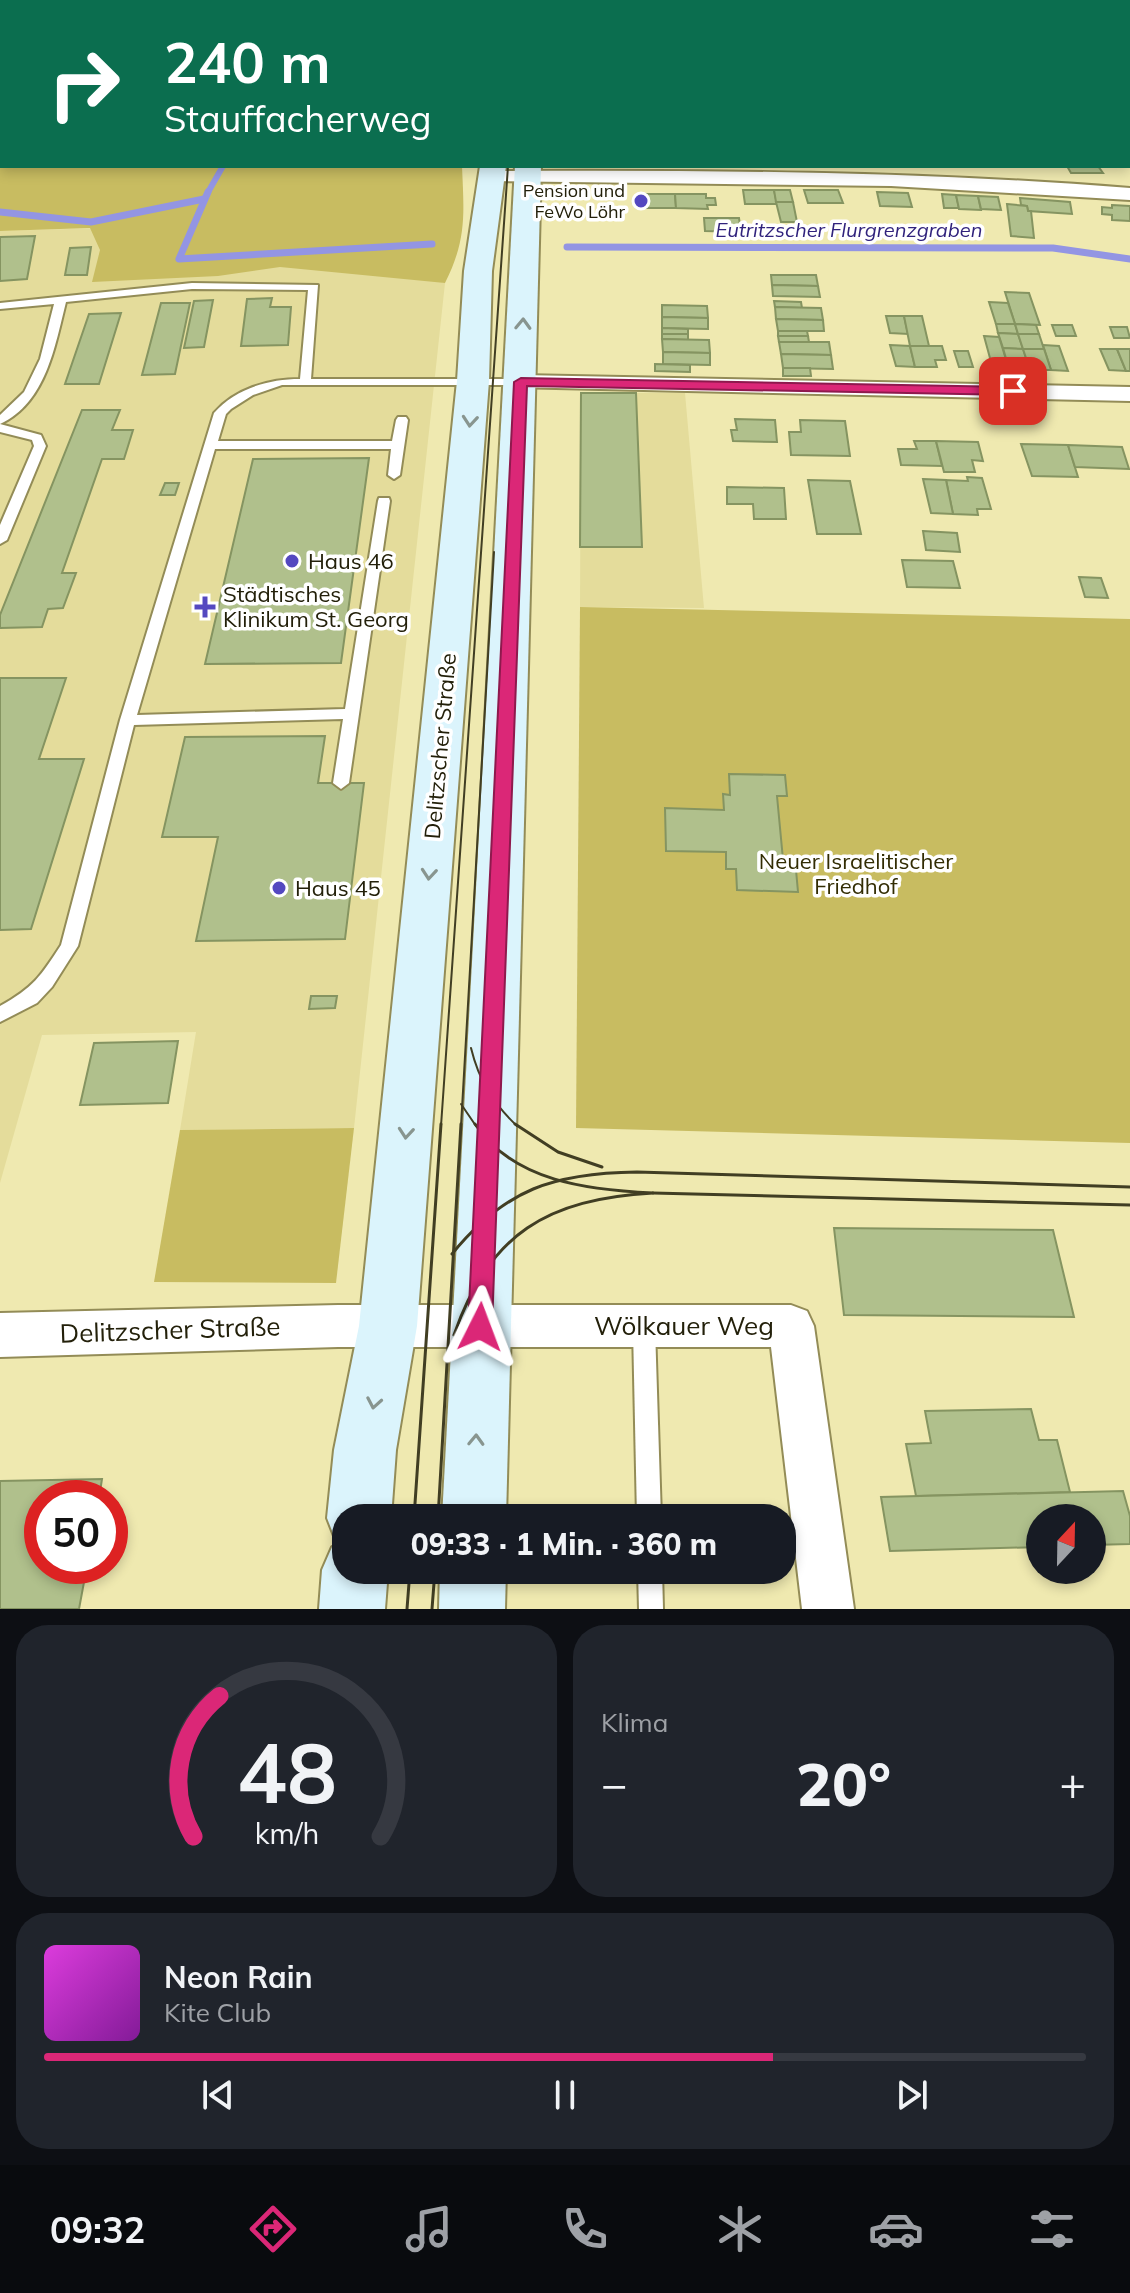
<!DOCTYPE html>
<html lang="de">
<meta charset="utf-8">
<style>
:root{--surface:#171b24;--page:#20242c;--text:#f1f3f6;--muted:#9ea1a6;--line:#363941;--accent:#db2777}
body{margin:0;font-family:Mulish,sans-serif;background:var(--page);color:var(--text);height:100vh;display:flex;flex-direction:column;font-size:30px;white-space:nowrap}
*{box-sizing:border-box;margin:0}
p{font-size:26px;color:var(--muted)}
.icon{flex:none;width:44px;height:44px;fill:none;stroke:currentColor;stroke-width:2;stroke-linecap:round;stroke-linejoin:round}
.map{position:relative;height:1609px;overflow:hidden}
.side{display:flex;flex-direction:column;gap:16px;padding:16px;background:#0d0f14;flex:1}
.side>*{flex:none}
.hud{position:absolute;left:0px;top:0px;width:1130px;height:168px;box-shadow:0 4px 12px #0003;background:#0b6e4f;color:#fff;overflow:hidden}
.needle{width:52px;rotate:22deg}
.fabs{position:absolute;left:1026px;top:1504px;display:grid;gap:16px}
.fabs a{display:grid;place-items:center;width:80px;height:80px;border-radius:50%;background:var(--surface);box-shadow:0 4px 12px #0003;font-size:40px}
.speed{position:absolute;left:24px;top:1480px;display:flex;gap:16px;font-size:40px;font-weight:700;text-align:center}
.speed>*{display:grid;place-content:center;width:104px;height:104px;border-radius:50%;background:var(--surface);box-shadow:0 4px 12px #0003;line-height:1}
.speed .limit{border:12px solid #d22;background:#fff;color:#111}
.pin{position:absolute;display:grid;place-items:center;width:68px;height:68px;color:#fff;margin:-34px;border-radius:16px;box-shadow:0 4px 12px #0006}
.me{position:absolute;width:88px;margin:-44px;rotate:3deg;stroke-linejoin:round;filter:drop-shadow(0 0 6px #0008)}
.turn{display:flex;align-items:center;gap:28px;height:168px;padding:0 32px;font-size:36px}
.turn .icon{width:104px;height:104px;stroke-width:2.5}
.turn b{display:block;font-size:56px;line-height:68px}
.big{font-size:60px;font-weight:800;line-height:1.1}
.side .widget{flex:1;display:flex;flex-direction:column;justify-content:center;gap:12px;min-width:0;padding:0 28px;border-radius:32px;background:var(--page)}
.side .dial{align-items:center;gap:0}
.dial svg{height:208px;overflow:visible;fill:none;stroke:var(--line);stroke-width:7;stroke-linecap:round;text-anchor:middle}
.dial text{fill:var(--text);stroke:none}
.song{display:flex;align-items:center;gap:24px}
.cover{width:96px;height:96px;border-radius:12px;background:linear-gradient(135deg,hsl(300 70% 55%),hsl(290 70% 35%))}
.played{height:8px;border-radius:4px;background:linear-gradient(90deg,var(--accent) 70%,var(--line) 70%)}
.keys{display:flex;justify-content:space-around;direction:ltr}
.heat{display:flex;justify-content:space-between;align-items:center;font-size:44px;direction:ltr}
.side .tiles{flex:1;display:grid;gap:16px;grid-template-columns:1fr 1fr}
.widget:last-child{grid-column:span 2}
.trip{position:absolute;left:332px;top:1504px;width:464px;height:80px;border-radius:32px;background:var(--surface);box-shadow:0 4px 12px #0003;font-weight:800;line-height:80px;text-align:center}
.menu{display:flex;height:128px;justify-content:space-around;align-items:center;background:#090b0e;color:var(--muted)}
.menu .icon{width:56px;height:56px}
.menu .current{color:var(--accent)}
.menu b{font-size:36px;color:var(--text)}
.map>svg:first-child{display:block}
.built{fill:#e4dc9b}
.green{fill:#c8bc61}
.lines{fill:none;stroke-linecap:round;stroke-linejoin:round}
.stream-far1{stroke:#9395e3;stroke-width:6}
.stream{stroke:#9395e3;stroke-width:7}
.building{fill:#b0c08c;stroke:#859461;stroke-width:2}
.lane-casing{stroke:#938c57;stroke-width:4}
.street-casing{stroke:#938c57;stroke-width:4}
.secondary-casing{stroke:#938c57;stroke-width:4}
.lane{fill:#fff;fill-rule:evenodd}
.street{fill:#fff;fill-rule:evenodd}
.secondary{fill:#dbf4fc;fill-rule:evenodd}
.tram-far1{stroke:#413e23;stroke-width:2}
.tram{stroke:#413e23;stroke-width:3}
.oneway{stroke:#88958f}
.route{fill:#db2777;stroke:#8e194d;stroke-width:2}
.poi-dot{fill:#5448c0;stroke:#fff;stroke-width:3}
.labels{text-anchor:middle;stroke-width:7;stroke-linejoin:round;paint-order:stroke}
.far-poi-label{font-size:18px;fill:#23200a;stroke:#fff;text-anchor:end}
.far-water-label{font-size:20px;font-style:italic;fill:#30227c;stroke:#fff}
.poi-label{font-size:22px;fill:#23200a;stroke:#fff;text-anchor:start}
.street-label{font-size:22px;fill:#23200a;stroke:#fff}
.park-label{font-size:22px;fill:#322c03;stroke:#fff}
.near-street-label{font-size:26px;fill:#23200a;stroke:#fff}
</style>
<div class="map">
<svg width="1130" height="1609" viewBox="0 0 1130 1609">
<rect width="100%" height="100%" fill="#efe9b0"/>
<!-- built -->
<g class="built">
<polygon points="208,225 445,283 354,1128 180,1130 196,1032 42,1035 0,1183 0,231"/>
<polygon points="581,393 685,393 704,608 580,607"/>
</g>
<!-- green -->
<g class="green">
<path d="M 0,0 L 469,0 L 2,2 L 2,166 L 462,166 C 464,214 467,239 445,283 L 280,267 L 218,276 L 92,282 L 100,250 L 90,228 L 0,231 Z"/>
<polygon points="580,607 1130,619 1130,1143 576,1128"/>
<polygon points="354,1128 336,1283 154,1282 180,1130"/>
</g>
<g class="lines">
<!-- stream-far1 -->
<polyline class="stream-far1" points="207,194 223,166"/>
<!-- stream -->
<g class="stream">
<polyline points="208,192 179,259 432,244"/>
<polyline points="0,212 91,222 204,199"/>
<polyline points="567,247 1053,248 1130,259"/>
</g>
</g>
<!-- building -->
<g class="building">
<polygon points="1067,166 1102,166 1098,166 1103,173 1071,173"/>
<polygon points="743,190 774,190 777,204 745,204"/>
<polygon points="774,190 790,190 793,202 776,202"/>
<polygon points="804,190 838,190 843,203 808,203"/>
<polygon points="877,192 908,193 912,207 880,206"/>
<polygon points="646,194 675,194 676,208 647,208 647,205 641,205 641,198 646,198"/>
<polygon points="675,194 706,194 706,198 715,198 716,205 707,205 708,209 676,208"/>
<polygon points="942,194 956,195 959,208 944,208"/>
<polygon points="956,195 978,196 981,210 959,209"/>
<polygon points="978,196 998,197 1001,210 981,209"/>
<polygon points="1020,198 1070,202 1072,214 1028,211 1027,206 1021,205"/>
<polygon points="776,202 793,202 797,222 781,222"/>
<polygon points="1007,204 1027,206 1028,211 1031,211 1034,238 1011,236"/>
<polygon points="1112,205 1130,206 1130,221 1112,220 1112,215 1102,214 1102,207 1112,208"/>
<polygon points="704,218 739,218 741,232 705,231"/>
<polygon points="35,236 27,279 0,281 0,237"/>
<polygon points="91,247 87,275 65,275 70,248"/>
<polygon points="771,275 816,275 818,286 772,285"/>
<polygon points="772,285 818,286 820,297 773,296"/>
<polygon points="1005,292 1029,293 1040,325 1015,324"/>
<polygon points="272,298 270,307 291,307 288,345 241,346 247,299"/>
<polygon points="213,300 204,347 184,348 194,301"/>
<polygon points="774,301 801,302 802,308 775,307"/>
<polygon points="989,302 1008,303 1015,324 996,324"/>
<polygon points="161,303 190,303 175,374 142,375"/>
<polygon points="662,305 707,306 708,318 662,317"/>
<polygon points="775,307 821,308 823,320 776,319"/>
<polygon points="121,313 99,384 65,384 89,314"/>
<polygon points="886,316 904,316 908,334 890,333"/>
<polygon points="904,316 922,316 929,346 910,346"/>
<polygon points="662,317 708,318 708,329 662,328"/>
<polygon points="776,319 823,320 824,331 778,331"/>
<polygon points="996,324 1015,324 1018,334 998,333"/>
<polygon points="1015,324 1036,325 1039,334 1018,334"/>
<polygon points="1052,325 1072,325 1076,336 1056,336"/>
<polygon points="1110,327 1127,327 1130,338 1114,338"/>
<polygon points="662,328 688,329 688,334 662,334"/>
<polygon points="778,331 807,331 808,336 778,336"/>
<polygon points="998,333 1018,334 1023,349 1003,348"/>
<polygon points="662,334 688,334 688,340 662,339"/>
<polygon points="1018,334 1039,334 1044,349 1023,349"/>
<polygon points="778,336 808,336 809,342 779,342"/>
<polygon points="984,336 999,337 1009,369 993,369"/>
<polygon points="662,339 709,340 710,353 663,352"/>
<polygon points="779,342 829,342 831,355 781,354"/>
<polygon points="890,345 910,346 915,367 896,366"/>
<polygon points="1043,345 1059,346 1068,371 1051,370"/>
<polygon points="910,346 942,346 946,360 935,360 937,367 915,367"/>
<polygon points="1003,348 1023,349 1030,370 1009,369"/>
<polygon points="1023,349 1044,349 1051,370 1030,370"/>
<polygon points="1100,349 1117,349 1126,371 1109,370"/>
<polygon points="1117,349 1130,349 1130,371 1126,371"/>
<polygon points="954,351 968,351 973,367 959,367"/>
<polygon points="663,352 710,353 710,365 663,364"/>
<polygon points="781,354 831,355 833,369 783,368"/>
<polygon points="655,364 690,365 690,372 655,371"/>
<polygon points="783,368 810,368 811,376 783,376"/>
<polygon points="581,393 636,393 642,547 580,547"/>
<polygon points="82,410 120,410 112,430 133,430 124,459 102,459 62,573 76,573 63,608 48,609 42,627 0,628 0,615"/>
<polygon points="735,419 775,420 777,442 733,441 731,430 737,430"/>
<polygon points="800,420 845,421 850,456 791,455 789,432 801,432"/>
<polygon points="914,441 936,441 942,466 901,465 898,449 917,449"/>
<polygon points="936,441 978,442 983,461 972,460 975,472 944,472"/>
<polygon points="1021,444 1068,445 1078,477 1032,476"/>
<polygon points="1068,445 1122,447 1129,469 1075,467"/>
<polygon points="369,458 341,663 205,664 253,459"/>
<polygon points="967,477 982,478 991,509 977,509 978,515 953,514 946,480 968,481"/>
<polygon points="923,479 946,480 953,514 931,513"/>
<polygon points="808,480 850,481 861,534 817,534"/>
<polygon points="165,483 179,483 175,495 160,495"/>
<polygon points="727,487 784,488 786,519 754,519 753,504 727,504"/>
<polygon points="923,531 957,533 960,552 926,550"/>
<polygon points="902,560 953,561 960,588 907,587"/>
<polygon points="1079,577 1101,578 1108,598 1085,597"/>
<polygon points="0,678 66,678 39,759 84,759 31,929 0,930"/>
<polygon points="325,736 318,783 364,783 345,939 196,941 218,837 162,837 185,737"/>
<polygon points="729,774 785,775 787,796 777,796 784,870 796,870 798,892 737,890 736,869 726,869 726,852 666,851 665,808 724,810 723,794 730,795"/>
<polygon points="311,996 337,996 335,1008 309,1009"/>
<polygon points="178,1041 168,1103 80,1105 94,1043"/>
<polygon points="834,1228 1053,1230 1074,1317 844,1315"/>
<polygon points="1031,1409 1039,1440 1057,1440 1070,1492 916,1496 906,1444 931,1443 925,1411"/>
<polygon points="102,1479 99,1498 42,1498 42,1566 87,1566 79,1609 0,1609 0,1481"/>
<polygon points="1123,1491 1130,1516 1130,1544 1092,1545 1092,1518 1040,1518 1040,1547 890,1551 881,1497"/>
</g>
<g class="lines">
<!-- lane casing -->
<g class="lane-casing">
<g id="lane">
<path d="M 192,283 L 318,285 L 311,379 L 521,379 L 527,382 L 521,385 L 282,385 L 253,395 L 231,409 L 226,414 L 218,441 L 392,441 L 396,420 L 398,417 L 406,417 L 408,420 L 400,475 L 394,479 L 388,475 L 391,449 L 215,449 L 137,715 L 345,709 L 378,501 L 379,498 L 389,498 L 390,501 L 349,783 L 341,789 L 333,783 L 343,719 L 134,725 L 78,946 L 52,987 L 37,1003 L 0,1022 L 0,1006 C 33,988 41,976 61,945 L 120,720 L 214,413 C 235,389 268,379 300,379 L 308,290 L 192,289 L 66,302 C 55,346 46,403 0,424 L 41,435 L 46,446 L 7,540 L 0,544 L 0,525 L 34,446 L 32,440 L 0,432 L 0,415 L 24,392 L 40,359 L 54,304 L 0,309 L 0,303 Z"/>
<polygon points="644,1318 652,1321 655,1328 661,1518 637,1518 633,1328 636,1321"/>
<polygon points="638,1570 662,1570 663,1609 639,1609"/>
</g>
</g>
<!-- street casing -->
<g class="street-casing">
<g id="street">
<rect x="707" y="0" width="16" height="2"/>
<polygon points="945,0 961,0 962,2 946,2"/>
<path d="M 492,171 C 705,170 917,171 1130,188 L 1130,200 L 891,186 L 485,181 L 482,177 L 485,173 Z"/>
<polygon points="521,375 1130,387 1130,401 512,387 509,382 512,377"/>
<polygon points="338,1305 791,1305 807,1311 814,1326 854,1609 802,1609 771,1347 338,1347 0,1357 0,1313"/>
</g>
</g>
<!-- secondary casing -->
<g class="secondary-casing">
<g id="secondary">
<rect x="481" y="0" width="22" height="2"/>
<rect x="527" y="0" width="22" height="2"/>
<polygon points="480,166 506,166 492,271 489,381 417,1326 396,1450 391,1518 346,1518 346,1570 388,1570 385,1609 319,1609 322,1570 332,1547 341,1543 336,1541 327,1518 334,1450 359,1326 457,381 464,271"/>
<polygon points="515,166 541,166 506,1518 442,1518"/>
<polygon points="440,1570 506,1570 505,1609 439,1609"/>
</g>
</g>
<!-- lane -->
<use href="#lane" class="lane"/>
<!-- street -->
<use href="#street" class="street"/>
<!-- secondary -->
<use href="#secondary" class="secondary"/>
<!-- tram-far1 -->
<g class="tram-far1">
<path d="M 471,1048 C 479,1081 493,1103 517,1126"/>
<polyline points="461,1104 476,1126"/>
<polyline points="441,1126 508,166"/>
<polyline points="461,1126 494,552"/>
</g>
<!-- tram -->
<g class="tram">
<polyline points="515,1124 558,1152 602,1167"/>
<polyline points="653,1193 1130,1205"/>
<path d="M 452,1254 C 505,1189 554,1173 637,1172 L 1130,1187"/>
<path d="M 454,1335 C 489,1233 548,1199 653,1193 C 589,1190 514,1182 475,1124"/>
<polyline points="414,1518 441,1124"/>
<polyline points="438,1518 461,1124"/>
<polyline points="407,1609 410,1570"/>
<polyline points="432,1609 435,1570"/>
</g>
</g>
<!-- one-way arrows -->
<defs><path id="oneway-chevron" d="M-2-3.5L2.5 0L-2 3.5" fill="none" stroke-width="1.6" stroke-linecap="round" stroke-linejoin="round" transform="scale(2)"/></defs>
<g class="oneway">
<use href="#oneway-chevron" transform="translate(523 324) rotate(-88)"/>
<use href="#oneway-chevron" transform="translate(470 421) rotate(95)"/>
<use href="#oneway-chevron" transform="translate(429 874) rotate(95)"/>
<use href="#oneway-chevron" transform="translate(406 1133) rotate(95)"/>
<use href="#oneway-chevron" transform="translate(374 1403) rotate(100)"/>
<use href="#oneway-chevron" transform="translate(476 1440) rotate(-88)"/>
</g>
<!-- route -->
<polygon class="route" points="521,378 1013,387 1019,391 1013,395 527,386 492,1327 489,1335 480,1338 471,1335 468,1327 514,382"/>
<!-- markers -->
<g class="poi-dot">
<circle cx="641" cy="201" r="8"/>
<circle cx="292" cy="561" r="8"/>
<path d="M201 595h8v8h8v8h-8v8h-8v-8h-8v-8h8z"/>
<circle cx="279" cy="888" r="8"/>
</g>
<g class="labels">
<!-- far-poi labels -->
<g class="far-poi-label">
<text x="625" y="197">Pension und<tspan x="625" dy="21">FeWo Löhr</tspan></text>
</g>
<!-- far-water labels -->
<g class="far-water-label">
<text x="849" y="237">Eutritzscher Flurgrenzgraben</text>
</g>
<!-- poi labels -->
<g class="poi-label">
<text x="308" y="569">Haus 46</text>
<text x="223" y="602">Städtisches<tspan x="223" dy="25">Klinikum St. Georg</tspan></text>
<text x="295" y="896">Haus 45</text>
</g>
<!-- street labels -->
<g class="street-label">
<text transform="translate(440 746) rotate(-85)" y="8">Delitzscher Straße</text>
</g>
<!-- park labels -->
<g class="park-label">
<text x="856" y="869">Neuer Israelitischer<tspan x="856" dy="25">Friedhof</tspan></text>
</g>
<!-- near-street labels -->
<g class="near-street-label">
<text x="684" y="1335">Wölkauer Weg</text>
<text transform="translate(170 1330) rotate(-2)" y="9">Delitzscher Straße</text>
</g>
</g>
</svg>
<div class="fabs">
<a><svg class="needle" viewBox="-14 -14 28 28"><path d="M0-13l5 13h-10z" fill="#e53935"/><path d="M0 13l5-13h-10z" fill="#9ea1a6"/></svg></a>
</div>
<div class="speed"><div class="limit">50</div></div>
<div class="pin" style="left:1013px;top:391px;background:#d93025"><svg class="icon" aria-label="arrive" viewBox="0 0 24 24"><path d="M6 21V4h12l-3 4 3 4H6"/></svg></div>
<svg class="me" style="left:480px;top:1327px" viewBox="-20 -20 40 40"><path d="M0-17L14 15 0 8-14 15z" fill="#db2777" stroke="#fff" stroke-width="4"/></svg>
<div class="trip">09:33 · 1 Min. · 360 m</div>
<div class="hud">
<div class="turn"><svg class="icon" aria-label="right" viewBox="0 0 24 24"><path d="M7 20v-9h11M14 6l5 5-5 5"/></svg><div><b>240 m</b>Stauffacherweg</div></div>
</div>
</div>
<section class="side">
<div class="tiles">
<div class="widget dial"><svg viewBox="0 0 100 80">
<path d="M14 69A42 42 0 1 1 86 69"/>
<path d="M14 69A42 42 0 0 1 24 15" stroke="#db2777"/>
<text x="50" y="56" font-size="32" font-weight="700">48</text>
<text x="50" y="72" font-size="11">km/h</text>
</svg></div>
<div class="widget"><p>Klima</p>
<div class="heat"><a>−</a><b class="big">20°</b><a>+</a></div>
</div>
<div class="widget">
<div class="song"><i class="cover"></i><div><b>Neon Rain</b><p>Kite Club</p></div></div>
<div class="played"></div>
<div class="keys"><svg class="icon" aria-label="previous" viewBox="0 0 24 24"><path d="M18 5L8 12l10 7zM5 5v14"/></svg><svg class="icon" aria-label="pause" viewBox="0 0 24 24"><path d="M8 5v14M16 5v14"/></svg><svg class="icon" aria-label="next" viewBox="0 0 24 24"><path d="M6 5l10 7-10 7zM19 5v14"/></svg></div>
</div>
</div>
</section>
<nav class="menu">
<b>09:32</b>
<svg class="icon current" aria-label="directions" viewBox="0 0 24 24"><path d="M12 3l9 9-9 9-9-9zM9 14v-3h6M13 9l2 2-2 2"/></svg>
<svg class="icon" aria-label="music" viewBox="0 0 24 24"><path d="M9 18V5l10-2v13"/><circle cx="6" cy="18" r="3"/><circle cx="16" cy="16" r="3"/></svg>
<svg class="icon" aria-label="phone" viewBox="0 0 24 24"><path d="M5 4h4l2 5-3 2q2 4 5 5l2-3 5 2v4C11 20 4 13 5 4z"/></svg>
<svg class="icon" aria-label="climate" viewBox="0 0 24 24"><path d="M12 3v18M4 7l16 10M4 17L20 7"/></svg>
<svg class="icon" aria-label="car" viewBox="0 0 24 24"><path d="M5 17H2v-5l4-1 3-4h7l3 4 3 1v5h-3M9 17h6M6 11h13"/><circle cx="7" cy="17" r="2"/><circle cx="17" cy="17" r="2"/></svg>
<svg class="icon" aria-label="filters" viewBox="0 0 24 24"><path d="M4 7h16M4 17h16"/><circle cx="9" cy="7" r="2"/><circle cx="15" cy="17" r="2"/></svg>
</nav>
